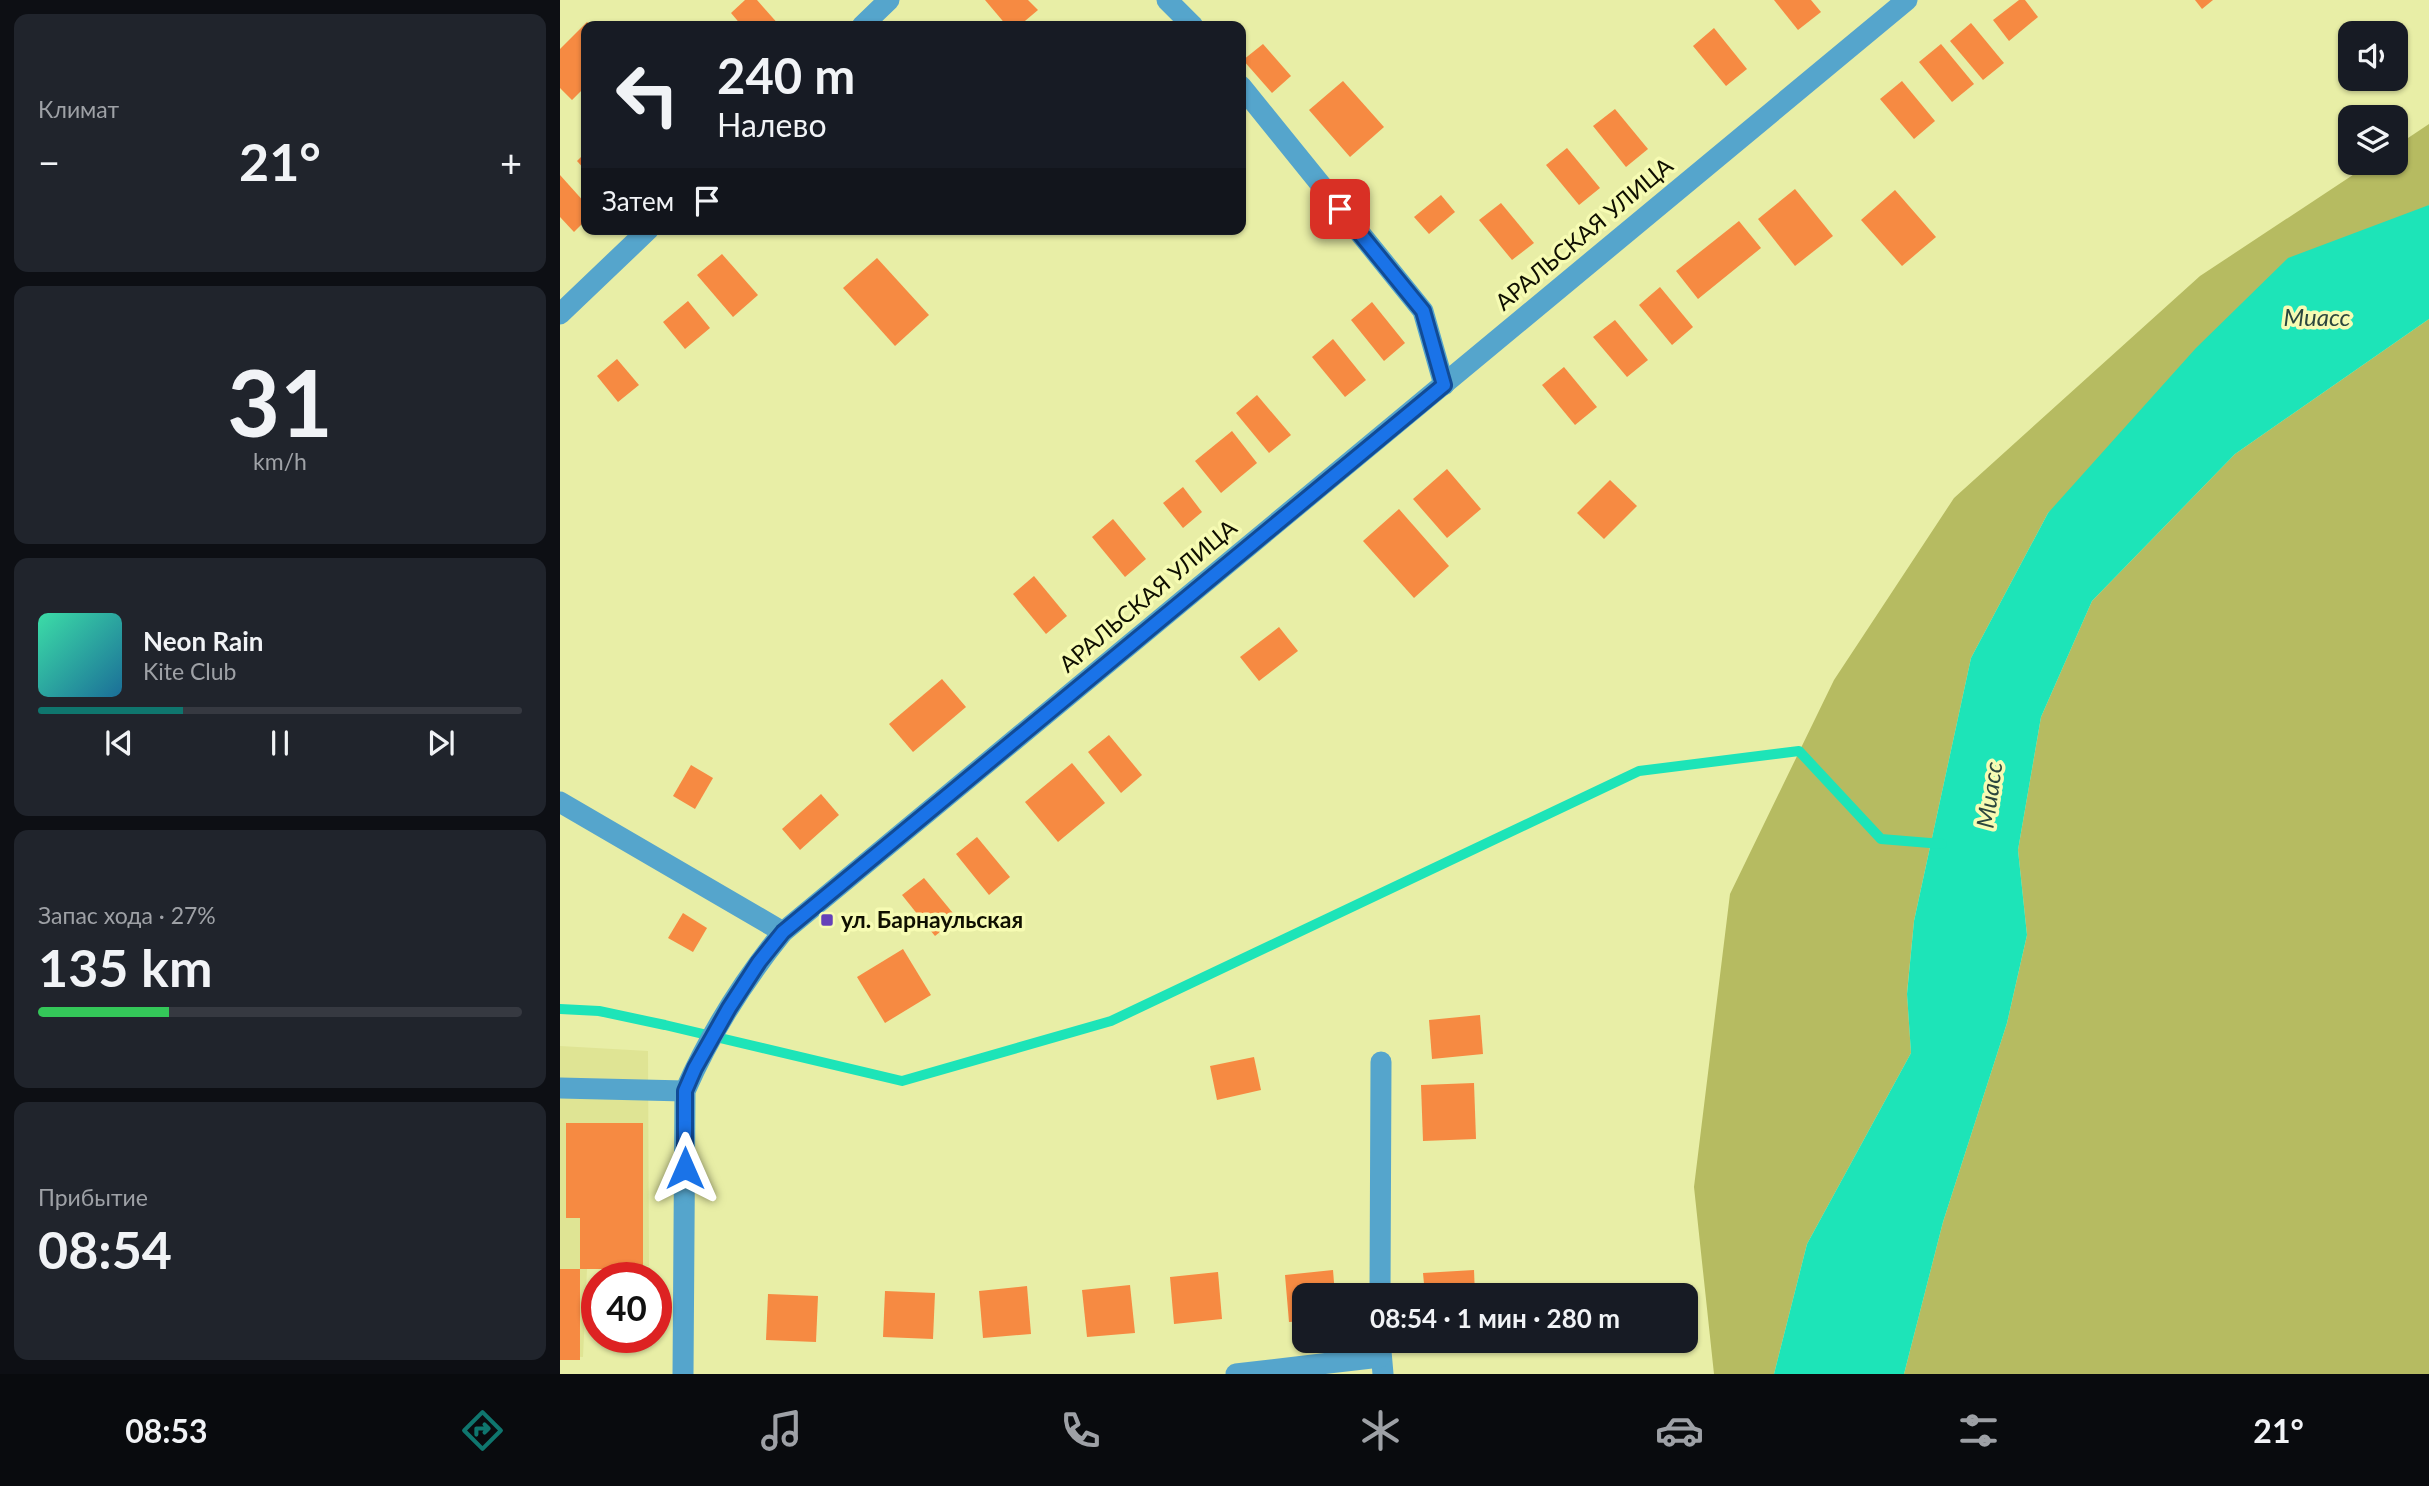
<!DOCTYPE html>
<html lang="ru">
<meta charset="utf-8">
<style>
:root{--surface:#171b24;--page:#20242c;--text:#f1f3f6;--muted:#9ea1a6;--line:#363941;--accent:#0f766e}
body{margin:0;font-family:Lato,sans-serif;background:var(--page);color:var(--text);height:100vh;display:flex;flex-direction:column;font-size:26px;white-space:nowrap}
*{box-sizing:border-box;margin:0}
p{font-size:23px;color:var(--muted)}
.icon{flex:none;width:38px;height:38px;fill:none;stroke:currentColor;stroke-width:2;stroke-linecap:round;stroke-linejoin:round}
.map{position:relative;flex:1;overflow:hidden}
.panel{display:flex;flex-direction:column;gap:14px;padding:14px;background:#0d0f14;width:560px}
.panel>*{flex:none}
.guide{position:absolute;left:21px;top:21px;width:665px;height:214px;border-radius:14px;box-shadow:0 2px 5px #0004;background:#171b24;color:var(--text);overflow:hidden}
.tools{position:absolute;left:1778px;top:21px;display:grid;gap:14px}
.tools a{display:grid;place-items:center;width:70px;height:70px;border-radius:14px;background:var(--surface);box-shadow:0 2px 5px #0004;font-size:35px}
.speed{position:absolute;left:21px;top:1262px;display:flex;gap:14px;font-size:35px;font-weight:700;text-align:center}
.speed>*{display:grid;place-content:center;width:91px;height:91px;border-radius:50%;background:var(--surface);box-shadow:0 2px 5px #0004;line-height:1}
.speed .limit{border:10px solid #d22;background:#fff;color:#111}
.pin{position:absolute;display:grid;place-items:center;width:60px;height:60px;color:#fff;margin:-30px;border-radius:14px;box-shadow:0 4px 10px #0006}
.me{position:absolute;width:77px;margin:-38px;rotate:0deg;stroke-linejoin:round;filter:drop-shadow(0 0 5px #0008)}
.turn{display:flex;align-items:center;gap:24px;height:147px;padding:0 21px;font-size:32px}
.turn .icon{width:91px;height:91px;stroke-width:2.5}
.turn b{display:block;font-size:49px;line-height:60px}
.then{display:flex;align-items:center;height:66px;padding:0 21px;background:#0003;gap:14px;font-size:26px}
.big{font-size:52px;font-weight:700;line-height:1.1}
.panel .widget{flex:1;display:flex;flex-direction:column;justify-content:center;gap:10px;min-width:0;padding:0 24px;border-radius:14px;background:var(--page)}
.panel .dial{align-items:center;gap:0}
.dial b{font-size:91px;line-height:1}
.song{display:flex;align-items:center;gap:21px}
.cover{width:84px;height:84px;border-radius:10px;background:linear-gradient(135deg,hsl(160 70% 55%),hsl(200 70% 35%))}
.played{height:7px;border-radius:4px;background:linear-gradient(90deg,var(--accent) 30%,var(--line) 30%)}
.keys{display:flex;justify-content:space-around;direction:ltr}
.heat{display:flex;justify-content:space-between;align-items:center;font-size:38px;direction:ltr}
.charge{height:10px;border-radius:5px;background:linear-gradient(90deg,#34c759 27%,var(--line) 0)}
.trip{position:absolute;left:732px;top:1283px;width:406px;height:70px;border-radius:14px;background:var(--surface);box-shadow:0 2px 5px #0004;font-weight:700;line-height:70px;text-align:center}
.menu{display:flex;height:112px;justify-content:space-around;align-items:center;background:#090b0e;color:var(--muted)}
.menu .icon{width:49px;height:49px}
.menu .current{color:var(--accent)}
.menu b{font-size:32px;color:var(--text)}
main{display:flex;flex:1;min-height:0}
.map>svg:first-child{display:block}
.built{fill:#dfe494}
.green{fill:#b6bb61}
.water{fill:#1de4b8}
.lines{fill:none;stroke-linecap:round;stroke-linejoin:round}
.stream{stroke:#1de4b8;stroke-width:10}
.building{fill:#f68a42}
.minor{stroke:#55a5cc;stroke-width:21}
.route-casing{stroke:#114b97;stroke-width:18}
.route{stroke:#1a73e8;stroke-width:12}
.poi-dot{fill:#6441b9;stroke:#f6fbb3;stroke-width:2.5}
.labels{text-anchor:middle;stroke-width:7;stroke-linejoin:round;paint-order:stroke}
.street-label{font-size:23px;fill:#0f0f00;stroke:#f6fbb3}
.poi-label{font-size:23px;font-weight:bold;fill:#0f0f00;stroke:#f6fbb3;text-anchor:start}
.water-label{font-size:24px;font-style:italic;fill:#2b473e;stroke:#f6fbb3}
</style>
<main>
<section class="panel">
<div class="widget"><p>Климат</p>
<div class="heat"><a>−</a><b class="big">21°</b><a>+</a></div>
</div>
<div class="widget dial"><b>31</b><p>km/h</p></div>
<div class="widget">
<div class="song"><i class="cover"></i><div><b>Neon Rain</b><p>Kite Club</p></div></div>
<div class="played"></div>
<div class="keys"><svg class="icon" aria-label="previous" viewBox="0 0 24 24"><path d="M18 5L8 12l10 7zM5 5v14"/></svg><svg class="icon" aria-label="pause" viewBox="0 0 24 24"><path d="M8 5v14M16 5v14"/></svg><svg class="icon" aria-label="next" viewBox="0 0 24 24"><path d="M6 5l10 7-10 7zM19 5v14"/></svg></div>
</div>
<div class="widget"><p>Запас хода · 27%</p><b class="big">135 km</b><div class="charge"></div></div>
<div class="widget"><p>Прибытие</p><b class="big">08:54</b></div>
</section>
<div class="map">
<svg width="1869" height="1374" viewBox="0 0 1869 1374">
<rect width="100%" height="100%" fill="#e8eea6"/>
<!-- built -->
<polygon class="built" points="0,1046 88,1051 89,1266 27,1269 23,1357 0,1356"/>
<!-- green -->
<g class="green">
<polygon points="1869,124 1869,205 1488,513 1411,658 1354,921 1347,993 1351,1053 1247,1244 1214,1374 1154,1374 1134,1187 1170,894 1274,680 1394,498 1640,276 1811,163 1836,163 1836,146"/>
<polygon points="1869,319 1869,1374 1344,1374 1383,1222 1447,1023 1467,935 1458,850 1481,717 1532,601 1675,454"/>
</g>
<!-- water -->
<polygon class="water" points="1869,205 1869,319 1675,454 1532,601 1481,717 1458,850 1467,935 1447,1023 1383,1222 1344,1374 1214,1374 1247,1244 1351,1053 1347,994 1354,921 1411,658 1488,513 1636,348 1728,258"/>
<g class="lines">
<!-- stream -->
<polyline class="stream" points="0,1009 39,1011 105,1025 342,1081 551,1021 1079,771 1239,751 1321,839 1382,844"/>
</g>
<!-- building -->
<g class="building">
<polygon points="185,0 197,0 220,26 182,26 171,13"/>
<polygon points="425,0 468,0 478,10 459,26 447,26"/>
<polygon points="1214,0 1251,0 1261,12 1238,30"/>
<polygon points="1459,0 1465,0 1478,17 1449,41 1433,20"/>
<polygon points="1635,0 1653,0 1642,9"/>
<polygon points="27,22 32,26 26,26 26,86 12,100 0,88 0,49"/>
<polygon points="1411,23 1444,63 1423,80 1390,41"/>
<polygon points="1154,28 1187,69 1166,86 1133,46"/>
<polygon points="703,44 731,76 712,93 683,60"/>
<polygon points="1381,44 1414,84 1392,102 1359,62"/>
<polygon points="783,81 824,127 790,157 749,110"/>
<polygon points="1342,81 1375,121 1354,139 1320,99"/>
<polygon points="1055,109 1088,149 1066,167 1033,126"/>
<polygon points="1007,148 1040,188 1019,205 986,165"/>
<polygon points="26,152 26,171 17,161"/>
<polygon points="0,175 26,204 26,220 14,232 0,217"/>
<polygon points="1235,189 1273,236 1235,266 1198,219"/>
<polygon points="1335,190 1376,237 1342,266 1301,220"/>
<polygon points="881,195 895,212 869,234 854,217"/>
<polygon points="941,203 974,243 952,260 919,220"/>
<polygon points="1179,221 1201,248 1138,299 1116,271"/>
<polygon points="162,254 198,295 173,317 137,275"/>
<polygon points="317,258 369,315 335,346 283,288"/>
<polygon points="1100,287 1133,327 1112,345 1079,305"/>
<polygon points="128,301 150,328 125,349 103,322"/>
<polygon points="812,302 845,343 824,361 791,320"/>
<polygon points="1055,320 1088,360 1067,377 1033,337"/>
<polygon points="773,339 806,380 785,397 752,357"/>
<polygon points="57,359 79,385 58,402 37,376"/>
<polygon points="1004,367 1037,407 1015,425 982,385"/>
<polygon points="697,395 731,435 709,453 676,413"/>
<polygon points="672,431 697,463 661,493 635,461"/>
<polygon points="887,469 921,509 887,538 853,499"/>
<polygon points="1050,480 1077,506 1044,539 1017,513"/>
<polygon points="623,487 642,512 623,528 603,503"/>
<polygon points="839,509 889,566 854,598 803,541"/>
<polygon points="553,519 586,559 565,577 532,537"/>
<polygon points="474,576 507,616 486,634 453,594"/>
<polygon points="719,627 738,651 699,681 680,657"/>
<polygon points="382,679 406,707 353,752 329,724"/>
<polygon points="549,735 582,775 561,793 528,752"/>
<polygon points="512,763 545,803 498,842 465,802"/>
<polygon points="131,765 153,778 135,809 113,796"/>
<polygon points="261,794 279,815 240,850 222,829"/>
<polygon points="417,837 450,877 429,895 396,854"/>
<polygon points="364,878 397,918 375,936 342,895"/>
<polygon points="123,913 147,928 133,952 108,938"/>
<polygon points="343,949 371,995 325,1023 297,977"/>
<polygon points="920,1015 923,1054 872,1059 869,1020"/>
<polygon points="694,1057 701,1090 657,1100 650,1066"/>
<polygon points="914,1083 916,1139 863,1141 861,1085"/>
<polygon points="6,1123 83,1123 83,1269 20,1269 20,1218 6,1218"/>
<rect x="0" y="1269" width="20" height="91"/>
<polygon points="773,1270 775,1295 744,1295 744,1321 729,1322 725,1275"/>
<polygon points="914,1270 915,1295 865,1295 863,1273"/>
<polygon points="658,1272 662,1319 614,1324 610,1277"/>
<polygon points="570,1285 575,1333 527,1337 522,1290"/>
<polygon points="467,1286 471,1334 423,1338 419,1291"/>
<polygon points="325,1291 375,1293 373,1339 323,1337"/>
<polygon points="208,1294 258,1296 256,1342 206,1340"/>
</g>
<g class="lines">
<!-- minor -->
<g class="minor">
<polyline points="607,0 633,26"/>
<polyline points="302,26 329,0"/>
<polyline points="681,86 863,311 884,385"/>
<polyline points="0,314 89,229"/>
<polyline points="0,802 223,932"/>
<polyline points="0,1088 125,1091"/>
<polyline points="820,1295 821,1062"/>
<polyline points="820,1340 823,1374"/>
<path d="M 123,1374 L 125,1091 C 150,1034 184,980 223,932 L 1347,0"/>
<polyline points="676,1374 820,1357"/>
</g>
</g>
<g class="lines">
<!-- route casing -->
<g class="route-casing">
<polyline id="route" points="125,1168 125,1091 135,1068 169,1008 199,962 223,932 884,385 863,311 780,209"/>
</g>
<!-- route -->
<use href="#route" class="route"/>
</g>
<!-- markers -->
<rect class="poi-dot" x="260" y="913" width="14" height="14" rx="3.5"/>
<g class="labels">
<!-- street labels -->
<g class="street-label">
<text transform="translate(1024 234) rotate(-40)" y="8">АРАЛЬСКАЯ УЛИЦА</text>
<text transform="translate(588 596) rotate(-40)" y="8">АРАЛЬСКАЯ УЛИЦА</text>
</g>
<!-- poi labels -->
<g class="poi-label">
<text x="281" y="928">ул. Барнаульская</text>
</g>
<!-- water labels -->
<g class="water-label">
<text x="1757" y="326">Миасс</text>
<text transform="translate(1430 795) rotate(-82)" y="8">Миасс</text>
</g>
</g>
</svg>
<div class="tools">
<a><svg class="icon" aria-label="sound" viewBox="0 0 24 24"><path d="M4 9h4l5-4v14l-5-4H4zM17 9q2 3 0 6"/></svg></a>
<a><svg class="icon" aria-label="layers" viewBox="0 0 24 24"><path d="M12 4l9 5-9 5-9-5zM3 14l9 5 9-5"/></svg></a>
</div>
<div class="speed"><div class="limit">40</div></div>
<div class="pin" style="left:780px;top:209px;background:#d93025"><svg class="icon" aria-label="arrive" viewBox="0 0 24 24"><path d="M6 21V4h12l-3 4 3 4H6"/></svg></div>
<svg class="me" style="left:125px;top:1168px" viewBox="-20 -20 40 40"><path d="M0-17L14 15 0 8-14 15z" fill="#1a73e8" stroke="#fff" stroke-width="4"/></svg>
<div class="trip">08:54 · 1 мин · 280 m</div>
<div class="guide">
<div class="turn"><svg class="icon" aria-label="left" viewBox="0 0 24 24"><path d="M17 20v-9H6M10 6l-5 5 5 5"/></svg><div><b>240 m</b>Налево</div></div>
<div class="then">Затем<svg class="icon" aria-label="arrive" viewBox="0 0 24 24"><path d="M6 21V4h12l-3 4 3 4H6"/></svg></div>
</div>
</div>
</main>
<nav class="menu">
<b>08:53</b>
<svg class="icon current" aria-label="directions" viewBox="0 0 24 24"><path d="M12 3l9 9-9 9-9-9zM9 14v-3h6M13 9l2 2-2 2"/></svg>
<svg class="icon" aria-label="music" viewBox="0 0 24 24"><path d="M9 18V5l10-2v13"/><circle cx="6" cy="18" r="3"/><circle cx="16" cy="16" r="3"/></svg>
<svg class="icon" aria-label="phone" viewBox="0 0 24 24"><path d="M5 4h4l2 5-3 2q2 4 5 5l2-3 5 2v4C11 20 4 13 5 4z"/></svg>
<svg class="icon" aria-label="climate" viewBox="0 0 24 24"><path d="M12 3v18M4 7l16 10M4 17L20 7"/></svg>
<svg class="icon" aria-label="car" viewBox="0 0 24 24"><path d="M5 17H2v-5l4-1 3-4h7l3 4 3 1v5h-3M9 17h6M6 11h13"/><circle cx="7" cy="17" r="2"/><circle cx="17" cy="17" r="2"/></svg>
<svg class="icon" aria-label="filters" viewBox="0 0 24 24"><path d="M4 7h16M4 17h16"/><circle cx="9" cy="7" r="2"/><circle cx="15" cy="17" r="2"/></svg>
<b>21°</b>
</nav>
